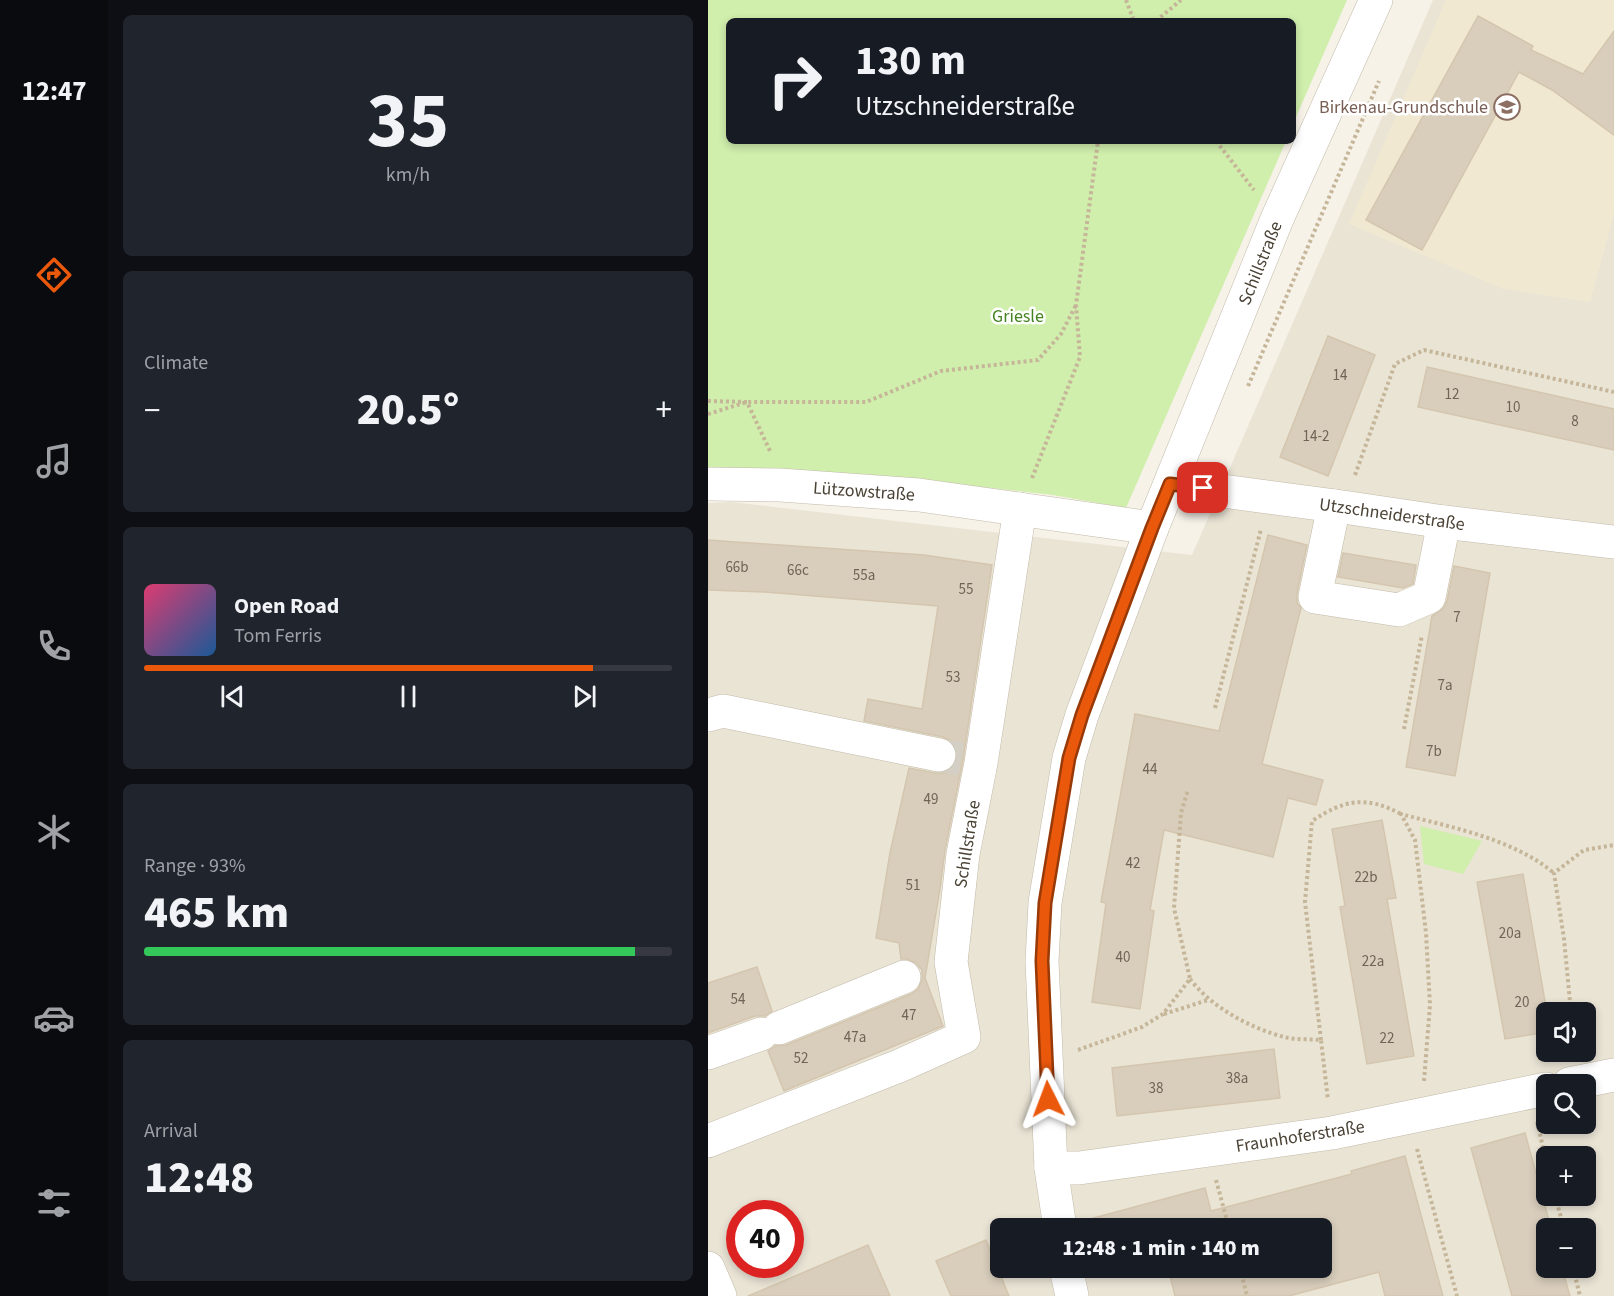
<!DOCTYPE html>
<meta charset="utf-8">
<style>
:root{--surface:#171b24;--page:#20242c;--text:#f1f3f6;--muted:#9ea1a6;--line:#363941;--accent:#ea580c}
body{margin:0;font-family:"Source Sans 3",sans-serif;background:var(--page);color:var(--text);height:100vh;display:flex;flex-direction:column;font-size:22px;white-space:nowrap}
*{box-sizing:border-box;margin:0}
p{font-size:20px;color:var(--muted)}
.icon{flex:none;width:33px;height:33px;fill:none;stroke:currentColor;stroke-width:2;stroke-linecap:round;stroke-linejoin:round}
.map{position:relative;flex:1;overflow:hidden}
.panel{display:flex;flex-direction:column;gap:15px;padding:15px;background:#0d0f14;width:600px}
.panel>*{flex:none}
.guide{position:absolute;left:18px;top:18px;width:570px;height:126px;border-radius:9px;box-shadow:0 3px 9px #0003;background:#171b24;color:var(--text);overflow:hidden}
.fabs{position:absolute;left:828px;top:1002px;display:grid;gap:12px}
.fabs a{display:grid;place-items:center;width:60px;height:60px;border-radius:9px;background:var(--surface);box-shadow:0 3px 9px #0003;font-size:30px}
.speed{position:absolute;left:18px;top:1200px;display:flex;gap:12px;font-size:30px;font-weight:700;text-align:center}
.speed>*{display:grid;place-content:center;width:78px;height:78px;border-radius:50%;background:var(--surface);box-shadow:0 3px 9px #0003;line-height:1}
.speed .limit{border:9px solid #d22;background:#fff;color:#111}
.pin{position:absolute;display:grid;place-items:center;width:51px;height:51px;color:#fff;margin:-26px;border-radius:12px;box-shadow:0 3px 9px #0006}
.me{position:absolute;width:66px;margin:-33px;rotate:357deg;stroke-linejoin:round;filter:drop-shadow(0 0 4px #0008)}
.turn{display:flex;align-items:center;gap:21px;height:126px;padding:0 30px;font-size:27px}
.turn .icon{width:78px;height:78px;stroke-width:2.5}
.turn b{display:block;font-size:42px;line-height:51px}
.big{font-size:45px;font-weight:800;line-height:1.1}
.panel .widget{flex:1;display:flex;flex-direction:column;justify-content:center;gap:9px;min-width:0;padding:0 21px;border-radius:9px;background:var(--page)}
.panel .dial{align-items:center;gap:0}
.dial b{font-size:78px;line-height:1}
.song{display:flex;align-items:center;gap:18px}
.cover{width:72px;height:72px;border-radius:9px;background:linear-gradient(135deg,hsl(340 70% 55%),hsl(210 70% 35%))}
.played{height:6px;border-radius:3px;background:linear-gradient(90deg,var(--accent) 85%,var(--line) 85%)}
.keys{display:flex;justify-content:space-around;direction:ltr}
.heat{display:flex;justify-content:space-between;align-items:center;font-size:33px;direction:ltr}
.charge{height:9px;border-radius:4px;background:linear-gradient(90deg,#34c759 93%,var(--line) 0)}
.trip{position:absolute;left:282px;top:1218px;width:342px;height:60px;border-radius:9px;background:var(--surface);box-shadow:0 3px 9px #0003;font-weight:800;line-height:60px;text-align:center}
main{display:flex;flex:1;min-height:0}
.dock{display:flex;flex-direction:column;width:108px;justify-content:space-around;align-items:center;background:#090b0e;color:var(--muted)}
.dock .icon{width:42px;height:42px}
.dock .current{color:var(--accent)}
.dock b{font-size:27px;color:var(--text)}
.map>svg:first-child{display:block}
.residential{fill:#eae4d5;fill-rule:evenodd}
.education{fill:#f0e8d0}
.green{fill:#d0eeac}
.building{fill:#d9cebc;stroke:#d4c6ae;stroke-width:1.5}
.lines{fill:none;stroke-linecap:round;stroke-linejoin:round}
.minor-tunnel{stroke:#d4cfc4;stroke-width:33;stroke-dasharray:33 16;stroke-linecap:butt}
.minor-casing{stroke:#c2baa9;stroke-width:34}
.path{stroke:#c6b699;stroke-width:4;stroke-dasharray:3 3;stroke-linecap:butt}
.minor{stroke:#fff;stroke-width:33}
.route-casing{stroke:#983908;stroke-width:15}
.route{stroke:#ea580c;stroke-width:10}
.labels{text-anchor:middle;stroke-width:5;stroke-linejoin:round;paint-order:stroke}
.number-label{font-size:15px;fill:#6e6557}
.education-label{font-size:18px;fill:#785e54;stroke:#fff;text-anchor:end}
.street-label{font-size:18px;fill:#4a4235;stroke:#fff}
.park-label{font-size:18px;fill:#458322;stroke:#fff}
</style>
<main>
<nav class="dock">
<b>12:47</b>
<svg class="icon current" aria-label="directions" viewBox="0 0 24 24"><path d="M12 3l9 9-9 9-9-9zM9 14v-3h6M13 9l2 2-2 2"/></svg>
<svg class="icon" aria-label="music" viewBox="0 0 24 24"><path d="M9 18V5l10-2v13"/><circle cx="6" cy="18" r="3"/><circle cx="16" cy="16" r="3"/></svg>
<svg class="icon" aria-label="phone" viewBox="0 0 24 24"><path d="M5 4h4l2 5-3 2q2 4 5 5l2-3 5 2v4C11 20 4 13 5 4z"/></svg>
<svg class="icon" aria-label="climate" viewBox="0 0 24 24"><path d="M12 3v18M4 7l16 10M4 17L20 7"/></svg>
<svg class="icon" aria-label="car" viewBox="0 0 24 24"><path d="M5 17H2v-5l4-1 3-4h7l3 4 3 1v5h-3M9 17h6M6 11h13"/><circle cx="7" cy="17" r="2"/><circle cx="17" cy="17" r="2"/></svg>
<svg class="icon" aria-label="filters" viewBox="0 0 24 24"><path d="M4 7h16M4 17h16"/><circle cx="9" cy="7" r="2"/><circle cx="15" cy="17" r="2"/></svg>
</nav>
<section class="panel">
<div class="widget dial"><b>35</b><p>km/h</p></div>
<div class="widget"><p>Climate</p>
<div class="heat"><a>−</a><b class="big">20.5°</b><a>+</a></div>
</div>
<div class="widget">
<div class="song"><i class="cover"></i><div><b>Open Road</b><p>Tom Ferris</p></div></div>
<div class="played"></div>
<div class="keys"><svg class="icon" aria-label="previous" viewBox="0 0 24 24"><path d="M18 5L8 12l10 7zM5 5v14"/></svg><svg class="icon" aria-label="pause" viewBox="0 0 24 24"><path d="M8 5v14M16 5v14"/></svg><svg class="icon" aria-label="next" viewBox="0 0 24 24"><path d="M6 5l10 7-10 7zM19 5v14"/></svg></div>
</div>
<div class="widget"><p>Range · 93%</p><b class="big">465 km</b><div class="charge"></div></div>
<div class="widget"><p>Arrival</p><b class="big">12:48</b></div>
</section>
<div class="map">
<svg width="906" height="1296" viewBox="0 0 906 1296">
<rect width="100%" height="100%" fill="#f6f2e8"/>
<!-- residential -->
<path class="residential" d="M 725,0 L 906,0 L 906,1296 L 0,1296 L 0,503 L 23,502 L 484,555 ZM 838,1012 L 878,1012 L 878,1052 L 838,1052 ZM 838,1084 L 878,1084 L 878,1124 L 838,1124 ZM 838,1156 L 878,1156 L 878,1196 L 838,1196 ZM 32,1214 L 82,1214 L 82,1264 L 32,1264 ZM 292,1228 L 614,1228 L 614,1268 L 292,1268 ZM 838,1228 L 878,1228 L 878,1268 L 838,1268 Z"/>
<!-- education -->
<polygon class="education" points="738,0 906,0 906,214 882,302 796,289 641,224"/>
<!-- green -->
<g class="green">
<polygon points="0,0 639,0 585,124 585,21 21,21 21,141 578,141 418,508 345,495 204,479 0,470"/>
<polygon points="712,826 774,841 755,874 716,864"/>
</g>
<!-- building -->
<g class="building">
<polygon points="770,16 825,46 823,50 875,74 906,31 906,135 844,90 811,72 714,250 658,220"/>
<polygon points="620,336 667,355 620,476 572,457"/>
<polygon points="719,367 906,409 906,450 710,407"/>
<polygon points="560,535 599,545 589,593 589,603 593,608 554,764 615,780 608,805 580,798 565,857 456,830 442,910 446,911 432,1009 384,1002 398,903 393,902 427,714 511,731"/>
<polygon points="0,540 216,555 284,565 255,760 237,850 232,889 217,978 235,1026 76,1091 60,1051 67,1046 78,1045 203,994 210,989 214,980 214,970 208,963 199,959 193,959 191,943 168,938 182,853 201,768 227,773 237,773 245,768 249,759 249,750 244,741 235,737 156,721 160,699 214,709 230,606 57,592 0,590"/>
<polygon points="635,553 708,565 705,584 695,588 630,577"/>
<polygon points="746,566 782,573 747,776 698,767 724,616 735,609 739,601"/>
<polygon points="674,820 688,898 679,899 706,1056 659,1064 632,907 637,906 624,829"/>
<polygon points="815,874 838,1007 838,1032 797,1039 769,882"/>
<polygon points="49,967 64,1011 57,1016 47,1016 0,1033 0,983"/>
<polygon points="566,1049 572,1098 409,1116 404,1068"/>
<polygon points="817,1133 843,1228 838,1228 838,1268 854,1268 862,1296 804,1296 763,1148"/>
<polygon points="697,1156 735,1296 677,1296 671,1272 581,1296 467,1296 460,1268 614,1268 614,1228 379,1228 378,1220 497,1188 503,1211 644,1174 643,1171"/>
<polygon points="278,1240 301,1296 243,1296 228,1261"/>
<polygon points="160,1245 182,1296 40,1296"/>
</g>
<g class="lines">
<!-- minor-tunnel -->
<polyline class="minor-tunnel" points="231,755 253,759"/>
<!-- minor casing -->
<g class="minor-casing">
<g id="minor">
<polyline points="0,484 72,485 211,495 444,528"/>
<polyline points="462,484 635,507 736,522 906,542"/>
<polyline points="626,506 607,597 691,610 721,597 736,522"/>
<polyline points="0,715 15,711 231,755"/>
<polyline points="71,1028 196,977"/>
<polyline points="0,1053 53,1034"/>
<polyline points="861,1084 906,1075"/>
<polyline points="0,1141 191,1066 256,1037 243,962 255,854 273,763 312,509"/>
<polyline points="343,1168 371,1168 624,1133 838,1089"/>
<polyline points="352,1228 343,1168 334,961 337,903 361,758 374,715 444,528 569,219 668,0"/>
<polyline points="0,1268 12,1296"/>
<polyline points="358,1268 364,1296"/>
</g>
</g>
<!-- path -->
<g class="path">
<polyline points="418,0 426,21"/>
<polyline points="448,21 473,0"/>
<polyline points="508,141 546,190"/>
<polyline points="540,386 671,81"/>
<polyline points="0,401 39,402 62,451"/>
<polyline points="0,414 39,402 158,402 233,371 330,360 353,334 368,305"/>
<polyline points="647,475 687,364 716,350 906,392"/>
<polyline points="324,478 372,357 368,305 390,141"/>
<polyline points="507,708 553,529"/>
<polyline points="696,729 714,635"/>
<path d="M 482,979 C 503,1007 542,1028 576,1037 C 587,1040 601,1039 613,1040 L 620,1100"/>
<polyline points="863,1012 856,939 846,873 876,850 906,845"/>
<polyline points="456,1014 500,1000"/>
<path d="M 613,1040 L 597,902 L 604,821 C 636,800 657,795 693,814"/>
<polyline points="370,1050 434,1027 455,1014 482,979 466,908 473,813 480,790"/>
<path d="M 716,1081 L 722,1005 L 718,933 L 707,840 L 693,814 C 745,828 803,838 846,873"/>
<polyline points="829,1122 838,1160"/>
<polyline points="709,1149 749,1296"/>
<polyline points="508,1180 521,1228"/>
<polyline points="847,1196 856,1228"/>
<polyline points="532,1268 539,1296"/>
<polyline points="865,1268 872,1296"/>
</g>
<!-- minor -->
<use href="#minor" class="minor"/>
</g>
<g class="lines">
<!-- route casing -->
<g class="route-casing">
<polyline id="route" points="340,1099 334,961 337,903 361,758 374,715 444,528 462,484 495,488"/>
</g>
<!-- route -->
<use href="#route" class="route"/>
</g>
<!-- icons -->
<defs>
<g id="school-ring" transform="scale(1.35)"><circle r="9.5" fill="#fff" stroke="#8d6e63" stroke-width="1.5"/><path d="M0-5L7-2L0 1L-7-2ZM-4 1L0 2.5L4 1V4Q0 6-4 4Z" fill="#8d6e63"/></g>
</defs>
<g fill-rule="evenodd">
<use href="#school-ring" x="799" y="107"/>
</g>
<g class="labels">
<!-- number labels -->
<g class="number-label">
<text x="632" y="380">14</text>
<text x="744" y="399">12</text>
<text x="805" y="412">10</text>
<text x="867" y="426">8</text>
<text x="608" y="441">14-2</text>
<text x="29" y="572">66b</text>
<text x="90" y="575">66c</text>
<text x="156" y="580">55a</text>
<text x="258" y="594">55</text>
<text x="749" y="622">7</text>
<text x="245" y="682">53</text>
<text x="737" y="690">7a</text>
<text x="726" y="756">7b</text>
<text x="442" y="774">44</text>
<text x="223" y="804">49</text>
<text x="425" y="868">42</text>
<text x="658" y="882">22b</text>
<text x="205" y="890">51</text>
<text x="802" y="938">20a</text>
<text x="415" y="962">40</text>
<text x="665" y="966">22a</text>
<text x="30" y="1004">54</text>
<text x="814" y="1007">20</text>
<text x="201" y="1020">47</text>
<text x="147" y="1042">47a</text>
<text x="679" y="1043">22</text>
<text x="93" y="1063">52</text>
<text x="529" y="1083">38a</text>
<text x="448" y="1093">38</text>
</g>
<!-- education labels -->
<g class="education-label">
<text x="780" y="113">Birkenau-Grundschule</text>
</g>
<!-- street labels -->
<g class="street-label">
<text transform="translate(552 263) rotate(-68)" y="6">Schillstraße</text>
<text transform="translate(156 491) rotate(4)" y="6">Lützowstraße</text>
<text transform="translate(684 514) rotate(8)" y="6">Utzschneiderstraße</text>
<text transform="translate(259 844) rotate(-81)" y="6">Schillstraße</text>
<text transform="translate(592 1136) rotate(-9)" y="6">Fraunhoferstraße</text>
</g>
<!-- park labels -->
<g class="park-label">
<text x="310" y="322">Griesle</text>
</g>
</g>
</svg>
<div class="fabs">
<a><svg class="icon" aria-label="sound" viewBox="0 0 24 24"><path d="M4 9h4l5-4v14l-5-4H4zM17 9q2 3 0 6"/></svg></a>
<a><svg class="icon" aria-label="search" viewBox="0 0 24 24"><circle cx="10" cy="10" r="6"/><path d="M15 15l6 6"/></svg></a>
<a>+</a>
<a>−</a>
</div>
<div class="speed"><div class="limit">40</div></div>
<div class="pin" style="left:495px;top:488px;background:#d93025"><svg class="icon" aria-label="arrive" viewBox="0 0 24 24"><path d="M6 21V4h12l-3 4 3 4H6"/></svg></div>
<svg class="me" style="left:340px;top:1099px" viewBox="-20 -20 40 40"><path d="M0-17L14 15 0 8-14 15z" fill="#ea580c" stroke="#fff" stroke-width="4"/></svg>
<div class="trip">12:48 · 1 min · 140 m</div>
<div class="guide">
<div class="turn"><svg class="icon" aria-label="right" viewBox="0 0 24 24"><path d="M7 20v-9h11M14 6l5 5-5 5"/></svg><div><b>130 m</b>Utzschneiderstraße</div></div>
</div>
</div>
</main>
